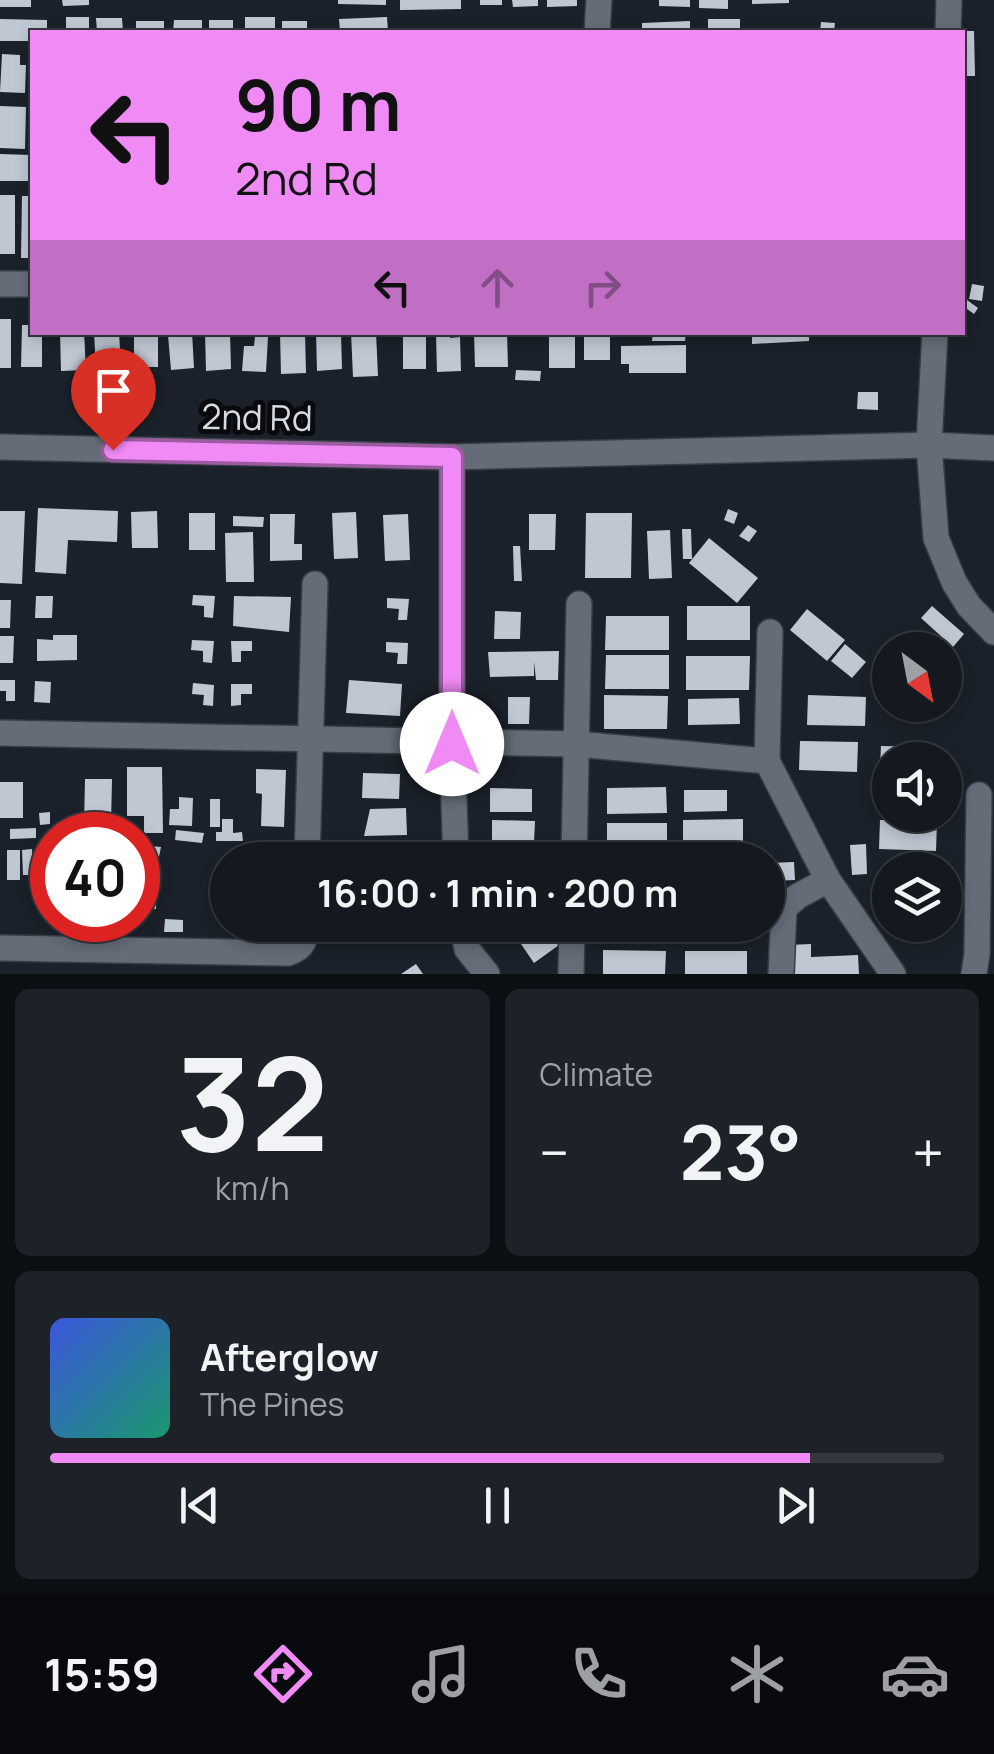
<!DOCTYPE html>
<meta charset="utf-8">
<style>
:root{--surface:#141920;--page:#1d2229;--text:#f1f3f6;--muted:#9da0a5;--line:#33383e;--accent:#f08bf6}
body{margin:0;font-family:Manrope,sans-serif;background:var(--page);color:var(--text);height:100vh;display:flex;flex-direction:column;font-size:38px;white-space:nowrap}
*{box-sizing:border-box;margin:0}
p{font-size:32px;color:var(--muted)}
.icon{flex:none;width:55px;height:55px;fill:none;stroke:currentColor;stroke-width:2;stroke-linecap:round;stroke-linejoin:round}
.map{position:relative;height:974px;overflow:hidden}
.sheet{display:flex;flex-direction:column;gap:15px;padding:15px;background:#0b0e12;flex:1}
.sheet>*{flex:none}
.banner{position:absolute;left:30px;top:30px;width:935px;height:305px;border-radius:0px;box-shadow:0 5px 15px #0003,0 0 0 2px var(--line);background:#f08bf6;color:#111;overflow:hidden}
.needle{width:65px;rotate:148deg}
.tools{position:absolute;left:872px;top:632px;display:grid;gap:20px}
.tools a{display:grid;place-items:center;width:90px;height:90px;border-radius:50%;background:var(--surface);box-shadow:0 5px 15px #0003,0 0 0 2px var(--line);font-size:50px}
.speed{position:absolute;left:30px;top:812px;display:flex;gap:20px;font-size:50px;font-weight:700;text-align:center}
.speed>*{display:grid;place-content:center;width:130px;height:130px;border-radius:50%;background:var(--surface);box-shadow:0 5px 15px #0003,0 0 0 2px var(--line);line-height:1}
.speed .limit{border:15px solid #d22;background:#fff;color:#111}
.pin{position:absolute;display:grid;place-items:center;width:85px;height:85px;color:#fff;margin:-102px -42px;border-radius:50% 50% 50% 0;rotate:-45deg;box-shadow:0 0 10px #0007}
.pin .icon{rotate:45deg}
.me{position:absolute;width:110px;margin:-55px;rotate:0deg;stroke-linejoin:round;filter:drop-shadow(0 0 8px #0008)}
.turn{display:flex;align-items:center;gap:35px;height:210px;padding:0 40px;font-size:45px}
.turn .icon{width:130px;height:130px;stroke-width:2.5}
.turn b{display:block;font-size:70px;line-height:85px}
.lanes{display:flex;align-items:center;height:95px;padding:0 40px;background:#0003;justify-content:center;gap:50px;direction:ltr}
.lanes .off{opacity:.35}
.big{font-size:75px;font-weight:700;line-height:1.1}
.sheet .widget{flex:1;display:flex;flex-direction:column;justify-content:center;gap:15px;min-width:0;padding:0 35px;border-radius:15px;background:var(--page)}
.sheet .dial{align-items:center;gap:0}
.dial b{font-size:130px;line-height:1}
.song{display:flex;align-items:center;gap:30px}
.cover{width:120px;height:120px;border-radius:15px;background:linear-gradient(135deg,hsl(230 70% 55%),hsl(160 70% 35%))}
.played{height:10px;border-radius:5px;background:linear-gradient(90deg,var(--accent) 85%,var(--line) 85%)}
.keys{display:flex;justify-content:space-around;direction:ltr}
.heat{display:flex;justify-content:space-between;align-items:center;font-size:55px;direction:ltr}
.sheet .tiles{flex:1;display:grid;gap:15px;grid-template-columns:1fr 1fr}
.widget:last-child{grid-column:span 2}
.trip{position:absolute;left:210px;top:842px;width:575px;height:100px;border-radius:50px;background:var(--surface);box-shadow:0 5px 15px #0003,0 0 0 2px var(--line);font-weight:700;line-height:100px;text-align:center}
.tab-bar{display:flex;height:160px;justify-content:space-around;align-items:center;background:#080a0d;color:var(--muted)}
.tab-bar .icon{width:70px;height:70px}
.tab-bar .current{color:var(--accent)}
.tab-bar b{font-size:45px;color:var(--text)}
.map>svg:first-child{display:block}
.building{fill:#bfc7d3}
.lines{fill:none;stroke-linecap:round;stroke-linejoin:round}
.minor-casing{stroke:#383c44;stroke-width:28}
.minor{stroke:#656c78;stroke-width:25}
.route-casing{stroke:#9c5aa0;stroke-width:25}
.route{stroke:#f08bf6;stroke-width:18}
.labels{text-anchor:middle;stroke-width:10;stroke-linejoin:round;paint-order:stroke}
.street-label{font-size:35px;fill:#d6dae1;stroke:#080a0e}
</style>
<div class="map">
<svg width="994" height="974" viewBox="0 0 994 974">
<rect width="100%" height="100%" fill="#1b212a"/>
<!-- building -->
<g class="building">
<rect x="0" y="0" width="31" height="7"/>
<polygon points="62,0 89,0 89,5 63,6"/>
<polygon points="338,0 386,0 386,5 338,4"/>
<polygon points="400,0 461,0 461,9 400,10"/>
<rect x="480" y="0" width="22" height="5"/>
<polygon points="512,0 538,0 538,6 513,7"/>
<polygon points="547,0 577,0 577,6 547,7"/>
<polygon points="659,0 690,0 690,7 659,6"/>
<polygon points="699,0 728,0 728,9 699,8"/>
<polygon points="752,0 789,0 789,3 752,4"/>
<rect x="66" y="17" width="23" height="15"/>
<rect x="245" y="17" width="30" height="15"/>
<polygon points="387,17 388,32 340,32 339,19"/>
<polygon points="96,18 122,18 123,32 97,32"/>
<polygon points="0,19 47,20 47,32 32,32 32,41 0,41"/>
<rect x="708" y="19" width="32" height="13"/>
<polygon points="174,20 202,20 202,32 173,32"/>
<rect x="209" y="20" width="24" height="12"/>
<rect x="136" y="21" width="28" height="11"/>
<rect x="282" y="21" width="25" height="11"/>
<polygon points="690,21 690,32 642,32 642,23"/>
<polygon points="821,22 835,23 834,32 820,32"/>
<polygon points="974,31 975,76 962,76 962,31"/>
<polygon points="2,54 20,55 20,65 26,65 25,93 0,92"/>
<polygon points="0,106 26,107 25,149 0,148"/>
<polygon points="0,154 32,155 32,181 0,181"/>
<rect x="0" y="195" width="15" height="59"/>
<polygon points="22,196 32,196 32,258 21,258"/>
<polygon points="972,284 984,286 982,301 969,299"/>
<polygon points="967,300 978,308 974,314 963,306"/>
<rect x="0" y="319" width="11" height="49"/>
<polygon points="22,325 32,325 32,332 42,332 42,367 21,367"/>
<polygon points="60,332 84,332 86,370 61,371"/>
<polygon points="94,332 119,332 121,367 96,369"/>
<rect x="134" y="332" width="24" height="35"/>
<polygon points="181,332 192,332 194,368 171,370 168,335"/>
<polygon points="205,332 230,332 231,369 206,371"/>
<polygon points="280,332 305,332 306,373 281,374"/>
<polygon points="316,332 341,332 342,369 317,371"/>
<polygon points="351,332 376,332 378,376 353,377"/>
<rect x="403" y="332" width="23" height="37"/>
<polygon points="474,332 507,332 508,367 475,367"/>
<rect x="549" y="332" width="26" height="36"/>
<rect x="584" y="332" width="26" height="28"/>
<polygon points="653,332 686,332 685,341 652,341"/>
<polygon points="752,332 809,332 809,341 752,344"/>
<polygon points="450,333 450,338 460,337 461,371 437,372 436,334"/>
<polygon points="255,336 268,337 266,372 242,371 244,346 254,346"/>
<polygon points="686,345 686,373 629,373 629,364 621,364 621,346"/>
<polygon points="516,370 541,371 540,381 515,380"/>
<polygon points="858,392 878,392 878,410 857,409"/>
<polygon points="38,508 118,511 117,542 68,540 66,574 35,572"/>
<polygon points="728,509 738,513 734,524 724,520"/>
<polygon points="0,511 25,511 22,584 0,583"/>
<polygon points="157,511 158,548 132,548 131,512"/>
<polygon points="356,512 358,558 334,559 332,513"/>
<rect x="189" y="513" width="26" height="37"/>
<polygon points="586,513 632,513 631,578 585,578"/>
<polygon points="270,514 295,514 294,544 302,544 302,560 270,561"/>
<polygon points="408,514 410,560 385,561 383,515"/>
<polygon points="529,514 556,514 555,550 529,550"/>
<polygon points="233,516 264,517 263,527 233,526"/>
<polygon points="748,525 757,531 749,542 739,536"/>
<polygon points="682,529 691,529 692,559 683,559"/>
<polygon points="670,530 672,578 649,579 647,531"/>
<polygon points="253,532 254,582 226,582 225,533"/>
<polygon points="709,538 758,578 737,603 689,563"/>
<polygon points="513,546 520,546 522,581 514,581"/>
<polygon points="193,595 215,596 213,618 204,617 204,606 192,605"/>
<polygon points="36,596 53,596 52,618 35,618"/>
<polygon points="234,596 291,597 289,632 233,626"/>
<polygon points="387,598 409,599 407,620 398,620 399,609 387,608"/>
<polygon points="0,600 11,600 10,628 0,628"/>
<rect x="687" y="606" width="63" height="34"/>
<polygon points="932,606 964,634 953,647 921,618"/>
<polygon points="807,609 845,640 827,661 790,630"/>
<polygon points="495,611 521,612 520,639 494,639"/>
<polygon points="606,616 669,616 669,650 605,650"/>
<polygon points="53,635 77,635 77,660 37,661 37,639 53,640"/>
<polygon points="0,636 14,636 13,663 0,663"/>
<polygon points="192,640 214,641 212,663 203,662 203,651 191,650"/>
<polygon points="231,641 252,641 252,651 241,651 241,662 232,662"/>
<polygon points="386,642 408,643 407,664 397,664 398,653 386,652"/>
<polygon points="845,644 866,662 852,678 831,661"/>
<polygon points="559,651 558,680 536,680 534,662 534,676 490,677 488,652"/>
<polygon points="606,655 669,655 669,689 605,689"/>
<polygon points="686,656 750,656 749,690 686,690"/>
<polygon points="876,672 885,673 885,683 890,684 890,699 875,699"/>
<polygon points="0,680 15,680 15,701 6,701 6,691 0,691"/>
<polygon points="349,680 402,684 400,716 346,713"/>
<polygon points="35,681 51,682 50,703 34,702"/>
<polygon points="193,683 214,685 213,706 203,705 204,695 192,694"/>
<polygon points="231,684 252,684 252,694 241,694 241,705 231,706"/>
<polygon points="604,695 668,696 667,729 604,729"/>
<polygon points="808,695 866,697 865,726 807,725"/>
<polygon points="508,697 530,697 529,724 508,724"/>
<polygon points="739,698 740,724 688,725 688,699"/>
<polygon points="800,741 858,742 857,772 799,770"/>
<polygon points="881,746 936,747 936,760 890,760 890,767 880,767"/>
<polygon points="127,767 162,767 163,833 144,833 144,816 127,816"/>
<polygon points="256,769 286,770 284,827 261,826 262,794 256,793"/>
<polygon points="363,773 400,774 399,799 362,798"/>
<polygon points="85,779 112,779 111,825 84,825"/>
<polygon points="885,781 890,782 890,811 884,811"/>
<rect x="0" y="782" width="23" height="36"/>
<polygon points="666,787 667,813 607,814 607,788"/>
<polygon points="490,788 532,789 532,812 490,812"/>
<polygon points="684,790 727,790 727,811 684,812"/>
<polygon points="179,797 193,798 192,826 169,825 170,809 179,809"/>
<rect x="210" y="799" width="10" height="28"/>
<polygon points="406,808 407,835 364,836 370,809"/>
<polygon points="50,812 50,824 40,825 39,813"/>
<polygon points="222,819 233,819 233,833 242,832 243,841 216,841 216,832 222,832"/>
<polygon points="743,819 743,851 683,852 683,820"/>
<polygon points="492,820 535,821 534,843 492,842"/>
<polygon points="880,820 937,821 936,851 879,849"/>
<rect x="607" y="823" width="60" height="32"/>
<polygon points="36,828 36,838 10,839 10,829"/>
<polygon points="176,830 204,833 202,843 175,840"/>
<polygon points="866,844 867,874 852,875 850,845"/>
<polygon points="138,845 161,847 159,857 138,855"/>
<polygon points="32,849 33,875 23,875 22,850"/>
<rect x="7" y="850" width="13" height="30"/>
<rect x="376" y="851" width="22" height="9"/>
<polygon points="138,860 157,860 156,909 141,910"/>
<polygon points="794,862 795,880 768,881 768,863"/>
<polygon points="40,865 52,866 52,908 36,906"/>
<rect x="881" y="868" width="9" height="31"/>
<polygon points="165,919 183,920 183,932 164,932"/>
<polygon points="508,925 546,925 559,945 534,963"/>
<polygon points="616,925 663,925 661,941 631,942 631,932 616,932"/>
<polygon points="685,925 747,925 747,934 685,935"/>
<rect x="896" y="925" width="45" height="10"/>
<polygon points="811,944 811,957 858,955 859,974 789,974 788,945"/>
<polygon points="603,950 666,951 665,974 603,974"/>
<rect x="685" y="951" width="62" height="23"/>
<polygon points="416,964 423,974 401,974"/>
</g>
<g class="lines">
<!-- minor casing -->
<g class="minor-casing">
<g id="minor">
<polyline points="597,32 599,0"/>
<polyline points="948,32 949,0"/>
<polyline points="0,284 32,284"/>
<polyline points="935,332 929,445 936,538 954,582 969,606 994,632"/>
<polyline points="0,447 452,457 929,445 994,448"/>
<polyline points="452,457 452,744 456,860"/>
<polyline points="0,733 576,744 767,761 828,880 893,974"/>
<polyline points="767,761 770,632"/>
<polyline points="307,860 315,584"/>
<polyline points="574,860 579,604"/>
<polyline points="462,925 467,949 487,974"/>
<path d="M 0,948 L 288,953 C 304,948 305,941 305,925"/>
<polyline points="571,974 572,925"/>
<polyline points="781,974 784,908 798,896 828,880"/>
<polyline points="974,974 977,954 979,795"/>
</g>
</g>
<!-- minor -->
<use href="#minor" class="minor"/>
</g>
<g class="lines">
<!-- route casing -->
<g class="route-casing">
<polyline id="route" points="113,450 452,457 452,744"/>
</g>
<!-- route -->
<use href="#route" class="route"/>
</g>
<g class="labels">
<!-- street labels -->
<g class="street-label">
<text transform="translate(257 418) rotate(1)" y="12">2nd Rd</text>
</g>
</g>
</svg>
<div class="tools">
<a><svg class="needle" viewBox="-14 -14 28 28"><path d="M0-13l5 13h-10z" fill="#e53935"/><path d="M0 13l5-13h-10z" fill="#9da0a5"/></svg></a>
<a><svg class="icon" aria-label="sound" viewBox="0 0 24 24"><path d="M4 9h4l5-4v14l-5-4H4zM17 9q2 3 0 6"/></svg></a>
<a><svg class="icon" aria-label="layers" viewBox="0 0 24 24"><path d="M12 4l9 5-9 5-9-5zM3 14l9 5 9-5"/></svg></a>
</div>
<div class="speed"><div class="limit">40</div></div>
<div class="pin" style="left:113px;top:450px;background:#d93025"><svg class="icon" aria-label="arrive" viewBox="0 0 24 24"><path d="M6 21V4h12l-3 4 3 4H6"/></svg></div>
<svg class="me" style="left:452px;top:744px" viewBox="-20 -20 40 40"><circle r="19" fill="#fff"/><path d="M0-13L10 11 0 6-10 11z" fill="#f08bf6"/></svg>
<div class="trip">16:00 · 1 min · 200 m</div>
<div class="banner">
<div class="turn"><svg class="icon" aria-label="left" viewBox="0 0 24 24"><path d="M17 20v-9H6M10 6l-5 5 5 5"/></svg><div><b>90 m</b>2nd Rd</div></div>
<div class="lanes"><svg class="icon" aria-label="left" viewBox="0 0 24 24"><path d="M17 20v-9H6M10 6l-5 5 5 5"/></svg><svg class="icon off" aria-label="ahead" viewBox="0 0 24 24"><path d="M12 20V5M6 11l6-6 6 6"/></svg><svg class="icon off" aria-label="right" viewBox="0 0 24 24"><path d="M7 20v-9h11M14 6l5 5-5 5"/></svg></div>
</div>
</div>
<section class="sheet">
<div class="tiles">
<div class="widget dial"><b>32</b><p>km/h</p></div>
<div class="widget"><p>Climate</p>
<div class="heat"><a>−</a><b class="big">23°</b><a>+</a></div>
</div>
<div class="widget">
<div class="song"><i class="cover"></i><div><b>Afterglow</b><p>The Pines</p></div></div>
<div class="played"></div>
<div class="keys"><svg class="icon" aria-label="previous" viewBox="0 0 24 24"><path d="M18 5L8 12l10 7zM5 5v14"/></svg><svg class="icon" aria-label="pause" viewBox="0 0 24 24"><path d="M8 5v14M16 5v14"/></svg><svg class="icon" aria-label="next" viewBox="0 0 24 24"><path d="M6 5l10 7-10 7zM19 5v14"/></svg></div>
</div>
</div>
</section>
<nav class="tab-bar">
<b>15:59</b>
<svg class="icon current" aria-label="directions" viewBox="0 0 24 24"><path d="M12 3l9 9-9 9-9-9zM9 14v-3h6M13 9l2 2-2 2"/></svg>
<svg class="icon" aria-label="music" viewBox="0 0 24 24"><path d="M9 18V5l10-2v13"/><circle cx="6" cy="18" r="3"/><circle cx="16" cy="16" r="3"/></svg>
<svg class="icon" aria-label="phone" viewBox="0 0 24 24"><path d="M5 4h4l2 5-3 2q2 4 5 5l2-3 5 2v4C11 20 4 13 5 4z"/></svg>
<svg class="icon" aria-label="climate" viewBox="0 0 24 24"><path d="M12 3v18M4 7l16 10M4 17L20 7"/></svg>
<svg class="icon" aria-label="car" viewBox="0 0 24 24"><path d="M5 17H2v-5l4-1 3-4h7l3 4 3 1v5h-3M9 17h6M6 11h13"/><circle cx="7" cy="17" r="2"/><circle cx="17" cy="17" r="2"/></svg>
</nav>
